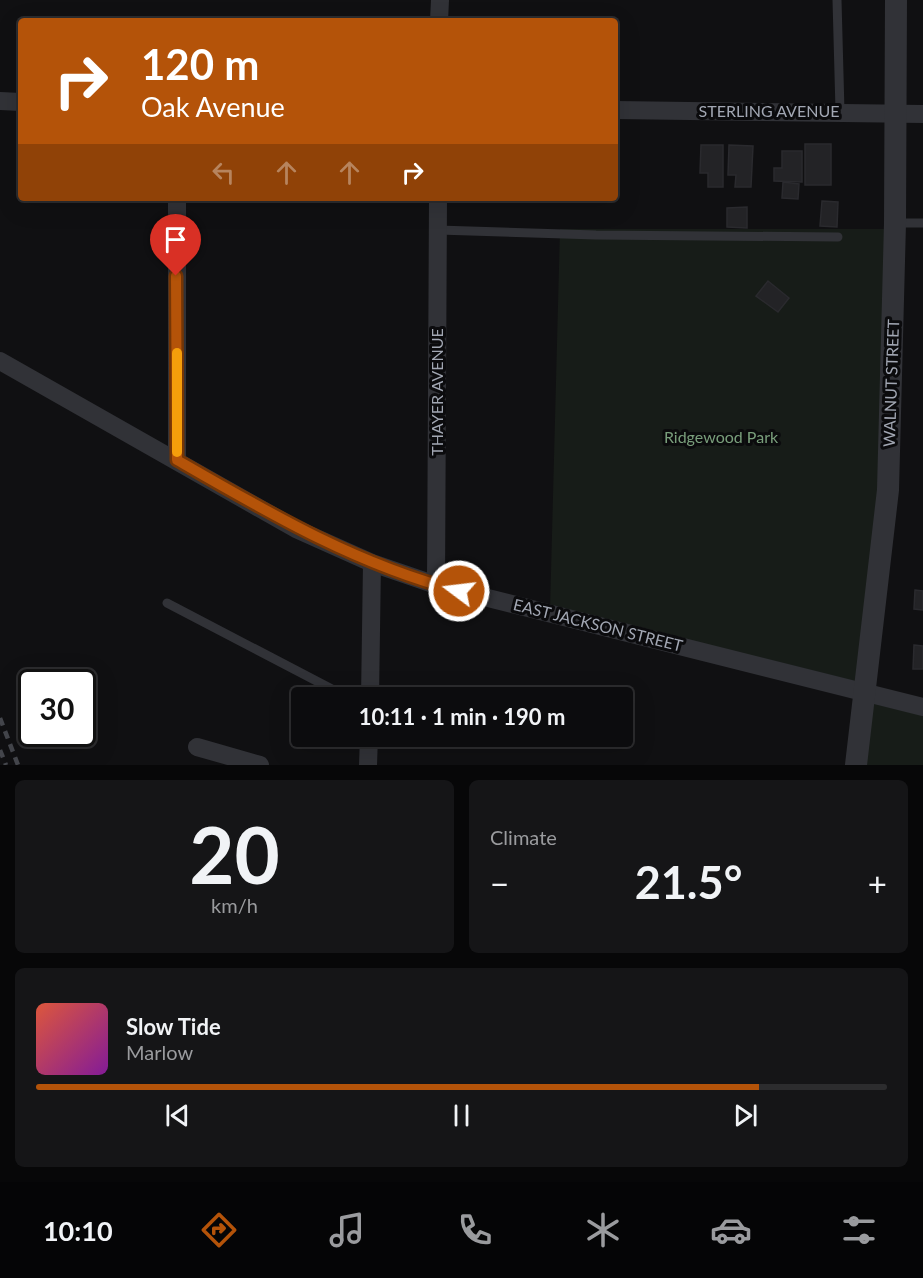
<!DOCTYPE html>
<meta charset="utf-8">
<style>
:root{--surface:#0c0c0e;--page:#151517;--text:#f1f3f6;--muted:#9a9b9e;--line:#2c2c2e;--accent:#b45309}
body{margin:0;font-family:Lato,sans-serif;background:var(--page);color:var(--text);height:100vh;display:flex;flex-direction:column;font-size:22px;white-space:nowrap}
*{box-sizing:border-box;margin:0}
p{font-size:20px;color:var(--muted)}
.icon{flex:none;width:33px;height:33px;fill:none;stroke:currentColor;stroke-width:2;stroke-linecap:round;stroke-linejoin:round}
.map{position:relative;height:765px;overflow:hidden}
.details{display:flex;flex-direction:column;gap:15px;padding:15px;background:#070708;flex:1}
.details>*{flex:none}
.guide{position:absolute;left:18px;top:18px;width:600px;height:183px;border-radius:6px;box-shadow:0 6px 24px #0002,0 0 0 2px var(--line);background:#b45309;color:#fff;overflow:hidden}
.speed{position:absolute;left:18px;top:669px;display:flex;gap:12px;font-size:30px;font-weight:700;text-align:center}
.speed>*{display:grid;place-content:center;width:78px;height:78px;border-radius:50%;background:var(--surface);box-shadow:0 6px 24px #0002,0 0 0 2px var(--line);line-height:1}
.speed .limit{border:3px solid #111;border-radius:9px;background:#fff;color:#111}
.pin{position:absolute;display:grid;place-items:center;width:51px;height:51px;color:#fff;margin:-62px -26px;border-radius:50% 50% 50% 0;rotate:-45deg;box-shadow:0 0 6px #0007}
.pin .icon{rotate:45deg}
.me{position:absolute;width:66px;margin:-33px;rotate:285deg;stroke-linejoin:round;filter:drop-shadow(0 0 4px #0008)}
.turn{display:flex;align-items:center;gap:21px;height:126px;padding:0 24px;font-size:27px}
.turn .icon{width:78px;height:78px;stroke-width:2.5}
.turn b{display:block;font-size:42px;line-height:51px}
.lanes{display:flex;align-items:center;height:57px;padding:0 24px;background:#0003;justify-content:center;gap:30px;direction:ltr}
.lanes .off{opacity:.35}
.big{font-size:45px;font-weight:700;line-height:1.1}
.details .widget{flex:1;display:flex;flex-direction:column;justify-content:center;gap:9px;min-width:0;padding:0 21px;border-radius:9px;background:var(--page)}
.details .dial{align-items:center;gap:0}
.dial b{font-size:78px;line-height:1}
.song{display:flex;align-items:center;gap:18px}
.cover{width:72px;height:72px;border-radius:9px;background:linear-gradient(135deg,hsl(10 70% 55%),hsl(290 70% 35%))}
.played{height:6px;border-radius:3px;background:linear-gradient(90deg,var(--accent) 85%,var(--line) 85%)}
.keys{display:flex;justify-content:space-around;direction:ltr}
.heat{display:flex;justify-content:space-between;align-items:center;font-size:33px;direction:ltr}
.details .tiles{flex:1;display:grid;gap:15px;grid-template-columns:1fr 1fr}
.widget:last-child{grid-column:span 2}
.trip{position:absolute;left:291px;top:687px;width:342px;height:60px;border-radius:6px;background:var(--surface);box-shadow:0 6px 24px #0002,0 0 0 2px var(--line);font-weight:700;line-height:60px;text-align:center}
.tabs{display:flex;height:96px;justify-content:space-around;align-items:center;background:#050506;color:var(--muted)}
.tabs .icon{width:42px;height:42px}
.tabs .selected{color:var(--accent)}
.tabs b{font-size:27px;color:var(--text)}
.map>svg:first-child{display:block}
.green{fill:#171c18}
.building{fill:#232326;stroke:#2a2a2e;stroke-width:1.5}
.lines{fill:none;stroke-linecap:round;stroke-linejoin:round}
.service{stroke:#313237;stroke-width:9}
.minor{stroke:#313237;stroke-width:18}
.tertiary{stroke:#313237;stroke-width:22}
.rail{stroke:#44464c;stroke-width:4.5;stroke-dasharray:8 6;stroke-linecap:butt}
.route-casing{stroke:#753606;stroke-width:15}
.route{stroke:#b45309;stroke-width:10}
.slow{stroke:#f59e0b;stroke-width:10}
.labels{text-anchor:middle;stroke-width:6;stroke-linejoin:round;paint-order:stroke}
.street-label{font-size:16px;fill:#a2a7b3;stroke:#0b0b0d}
.park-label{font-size:16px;fill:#799e7b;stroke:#0b0b0d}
</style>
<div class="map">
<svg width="923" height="765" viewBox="0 0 923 765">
<rect width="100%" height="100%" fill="#101012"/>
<!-- green -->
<g class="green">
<polygon points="560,229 891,229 888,488 863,690 550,611"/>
<polygon points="865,693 923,709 923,765 857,765"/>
</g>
<!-- building -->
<g class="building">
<rect x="805" y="144" width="26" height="41"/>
<polygon points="701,145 723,145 723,187 708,187 708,173 700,173"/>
<polygon points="729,145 753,146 751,187 735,187 736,175 728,175"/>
<polygon points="782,151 802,151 802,182 774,181 774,168 782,168"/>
<polygon points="783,182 799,184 798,199 782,198"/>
<polygon points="822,201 838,202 837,227 820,226"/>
<polygon points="747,207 747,228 727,227 727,208"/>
<polygon points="768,281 789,298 778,312 756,296"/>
<polygon points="915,590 923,591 923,610 914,609"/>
<polygon points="914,645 923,646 923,669 913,669"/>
</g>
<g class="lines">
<!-- service -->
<g class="service">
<polyline points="837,0 840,111"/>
<polyline points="895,223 923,223"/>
<polyline points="438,230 596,235 838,237"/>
<polyline points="167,603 349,698"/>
</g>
<!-- minor -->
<g class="minor">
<polyline points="439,21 440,0"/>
<polyline points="0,101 21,102"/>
<polyline points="615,110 923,114"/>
<polyline points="0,361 296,529 372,563 436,585 923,707"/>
<polyline points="177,460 177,198"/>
<polyline points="436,585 438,198"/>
<polyline points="370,698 372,563"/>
<polyline points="197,747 260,765"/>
<polyline points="368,765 369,736"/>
</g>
<!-- tertiary -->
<polyline class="tertiary" points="856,765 888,490 895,223 896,0"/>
<!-- rail -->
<g class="rail">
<polyline points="0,718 18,765"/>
<polyline points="0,750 6,765"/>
</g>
</g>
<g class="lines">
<!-- route casing -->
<g class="route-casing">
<path id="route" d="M 176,276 L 177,460 C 267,512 357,565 459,591"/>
</g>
<!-- route -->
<use href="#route" class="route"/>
<!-- slow -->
<polyline class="slow" points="177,353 177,452"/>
</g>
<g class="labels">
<!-- street labels -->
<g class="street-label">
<text x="769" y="117">STERLING AVENUE</text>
<text transform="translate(891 383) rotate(-88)" y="6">WALNUT STREET</text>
<text transform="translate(437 392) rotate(-90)" y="6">THAYER AVENUE</text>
<text transform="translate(598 625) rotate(14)" y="6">EAST JACKSON STREET</text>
</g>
<!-- park labels -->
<g class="park-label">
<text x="721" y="443">Ridgewood Park</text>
</g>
</g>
</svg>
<div class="speed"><div class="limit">30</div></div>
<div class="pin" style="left:176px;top:276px;background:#d93025"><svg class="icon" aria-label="arrive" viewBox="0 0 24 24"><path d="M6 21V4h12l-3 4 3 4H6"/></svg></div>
<svg class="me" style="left:459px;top:591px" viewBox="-20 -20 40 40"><circle r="17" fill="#b45309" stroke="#fff" stroke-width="3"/><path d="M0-11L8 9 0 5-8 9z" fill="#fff"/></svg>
<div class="trip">10:11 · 1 min · 190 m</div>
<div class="guide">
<div class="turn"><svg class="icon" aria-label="right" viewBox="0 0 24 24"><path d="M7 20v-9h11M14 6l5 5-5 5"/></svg><div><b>120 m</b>Oak Avenue</div></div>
<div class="lanes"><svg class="icon off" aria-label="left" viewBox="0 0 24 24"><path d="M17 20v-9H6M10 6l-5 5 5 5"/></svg><svg class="icon off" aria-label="ahead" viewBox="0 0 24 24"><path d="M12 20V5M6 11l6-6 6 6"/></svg><svg class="icon off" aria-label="ahead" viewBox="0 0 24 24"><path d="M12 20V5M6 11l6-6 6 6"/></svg><svg class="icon" aria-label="right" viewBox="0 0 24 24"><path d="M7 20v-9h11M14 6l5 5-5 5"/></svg></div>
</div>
</div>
<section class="details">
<div class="tiles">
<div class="widget dial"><b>20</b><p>km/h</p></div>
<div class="widget"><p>Climate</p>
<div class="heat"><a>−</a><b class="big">21.5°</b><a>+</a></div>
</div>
<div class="widget">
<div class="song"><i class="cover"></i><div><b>Slow Tide</b><p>Marlow</p></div></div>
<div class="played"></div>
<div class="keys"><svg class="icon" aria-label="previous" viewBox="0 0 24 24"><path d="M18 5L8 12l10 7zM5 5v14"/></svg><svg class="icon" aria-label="pause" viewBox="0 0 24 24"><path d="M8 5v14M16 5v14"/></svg><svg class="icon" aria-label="next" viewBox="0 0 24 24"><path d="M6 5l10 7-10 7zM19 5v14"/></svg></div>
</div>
</div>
</section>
<nav class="tabs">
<b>10:10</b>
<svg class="icon selected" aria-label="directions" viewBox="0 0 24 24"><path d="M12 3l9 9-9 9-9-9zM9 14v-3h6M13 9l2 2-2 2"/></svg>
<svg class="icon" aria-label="music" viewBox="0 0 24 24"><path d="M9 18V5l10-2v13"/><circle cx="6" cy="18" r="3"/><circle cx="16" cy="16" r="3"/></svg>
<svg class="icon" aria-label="phone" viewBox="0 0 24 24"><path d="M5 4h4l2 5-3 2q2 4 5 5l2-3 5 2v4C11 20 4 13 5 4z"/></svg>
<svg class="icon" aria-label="climate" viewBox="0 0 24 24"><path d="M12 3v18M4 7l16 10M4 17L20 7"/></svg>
<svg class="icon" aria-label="car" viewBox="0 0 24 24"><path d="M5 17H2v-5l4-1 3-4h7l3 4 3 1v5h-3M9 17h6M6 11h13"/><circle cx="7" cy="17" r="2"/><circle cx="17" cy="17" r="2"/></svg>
<svg class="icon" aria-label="filters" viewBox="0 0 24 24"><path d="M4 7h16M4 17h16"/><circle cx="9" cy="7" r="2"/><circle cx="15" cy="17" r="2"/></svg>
</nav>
